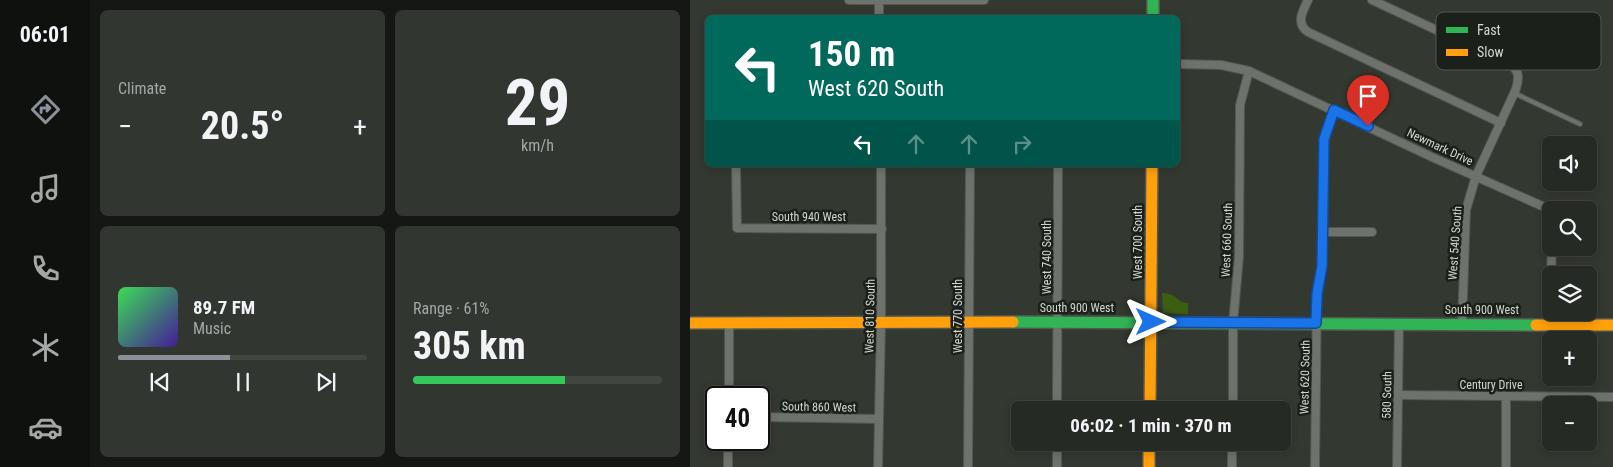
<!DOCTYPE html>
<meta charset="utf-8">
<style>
:root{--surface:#262a24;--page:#323631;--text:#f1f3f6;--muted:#a4a7a6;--line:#424641;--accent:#8c9099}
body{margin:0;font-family:"Roboto Condensed",sans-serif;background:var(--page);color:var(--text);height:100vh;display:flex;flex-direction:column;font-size:19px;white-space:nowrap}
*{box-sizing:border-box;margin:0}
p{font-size:16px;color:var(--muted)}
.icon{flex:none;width:28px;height:28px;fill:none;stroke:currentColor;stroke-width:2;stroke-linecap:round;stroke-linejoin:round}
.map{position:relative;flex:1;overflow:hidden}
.details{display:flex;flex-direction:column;gap:10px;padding:10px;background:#151714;width:600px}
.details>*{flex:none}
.top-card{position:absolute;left:15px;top:15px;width:475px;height:152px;border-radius:8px;box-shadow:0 2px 8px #0003,0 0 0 1px var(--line);background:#00695c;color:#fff;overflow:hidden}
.fabs{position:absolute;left:852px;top:136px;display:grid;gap:10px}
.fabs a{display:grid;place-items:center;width:55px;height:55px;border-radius:8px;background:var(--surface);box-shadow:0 2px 8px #0003,0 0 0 1px var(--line);font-size:25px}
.speed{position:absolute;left:15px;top:386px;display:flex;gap:10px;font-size:25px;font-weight:700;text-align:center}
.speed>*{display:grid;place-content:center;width:65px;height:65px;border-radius:50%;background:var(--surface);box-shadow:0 2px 8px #0003,0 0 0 1px var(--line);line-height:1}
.speed .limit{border:2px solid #111;border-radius:8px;background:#fff;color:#111}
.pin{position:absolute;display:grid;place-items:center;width:42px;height:42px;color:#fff;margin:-51px -21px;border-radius:50% 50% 50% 0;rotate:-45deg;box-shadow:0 0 5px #0007}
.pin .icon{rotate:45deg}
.me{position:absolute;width:55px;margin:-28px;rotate:90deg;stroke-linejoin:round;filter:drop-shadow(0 0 4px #0008)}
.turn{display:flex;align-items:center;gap:18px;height:105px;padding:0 20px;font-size:22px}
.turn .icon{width:65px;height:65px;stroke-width:2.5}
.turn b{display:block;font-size:35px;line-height:42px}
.lanes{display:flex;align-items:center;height:48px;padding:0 20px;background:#0003;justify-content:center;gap:25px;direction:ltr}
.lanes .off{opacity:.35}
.big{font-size:38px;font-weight:700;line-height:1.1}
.details .widget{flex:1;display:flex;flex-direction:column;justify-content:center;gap:8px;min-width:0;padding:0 18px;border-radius:8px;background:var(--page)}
.details .dial{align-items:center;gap:0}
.dial b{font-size:65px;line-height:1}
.song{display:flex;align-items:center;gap:15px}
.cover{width:60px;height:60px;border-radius:8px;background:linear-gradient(135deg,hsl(130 70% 55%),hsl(260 70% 35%))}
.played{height:5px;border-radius:2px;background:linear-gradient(90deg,var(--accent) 45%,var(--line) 45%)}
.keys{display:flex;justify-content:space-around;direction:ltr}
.heat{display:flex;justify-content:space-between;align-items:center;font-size:28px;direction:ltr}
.charge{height:8px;border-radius:4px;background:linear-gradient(90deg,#34c759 61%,var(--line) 0)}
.details .tiles{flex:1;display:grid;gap:10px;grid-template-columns:repeat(2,1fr)}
.trip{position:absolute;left:321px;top:401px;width:280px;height:50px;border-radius:8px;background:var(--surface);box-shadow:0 2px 8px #0003,0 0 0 1px var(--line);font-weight:700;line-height:50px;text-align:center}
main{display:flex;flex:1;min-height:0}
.dock{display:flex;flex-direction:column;width:90px;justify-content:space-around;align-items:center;background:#0f110e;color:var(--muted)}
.dock .icon{width:35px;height:35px}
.dock .selected{color:var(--accent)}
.dock b{font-size:22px;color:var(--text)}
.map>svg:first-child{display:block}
.green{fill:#3c5e12}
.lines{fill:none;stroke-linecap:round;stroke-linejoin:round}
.lane-casing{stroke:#52564f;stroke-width:6}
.street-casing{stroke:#52564f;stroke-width:10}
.fast-casing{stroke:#52564f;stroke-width:14}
.slow-casing{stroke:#52564f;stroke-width:14}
.lane{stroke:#6e726c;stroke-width:4}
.street{stroke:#6e726c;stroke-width:8}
.fast{stroke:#30b455;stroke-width:11}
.slow{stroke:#ff9f0a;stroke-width:11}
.route-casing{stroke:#114b97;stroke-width:12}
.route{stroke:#1a73e8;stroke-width:9}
.labels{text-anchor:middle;stroke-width:5;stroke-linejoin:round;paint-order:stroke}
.street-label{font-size:12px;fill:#d1d7cd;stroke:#1c201a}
.key{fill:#1c201a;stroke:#525750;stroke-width:1}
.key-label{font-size:14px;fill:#d1d7cd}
</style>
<main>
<nav class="dock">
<b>06:01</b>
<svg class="icon selected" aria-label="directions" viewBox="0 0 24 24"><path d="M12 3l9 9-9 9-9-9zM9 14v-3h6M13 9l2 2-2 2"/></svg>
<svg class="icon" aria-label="music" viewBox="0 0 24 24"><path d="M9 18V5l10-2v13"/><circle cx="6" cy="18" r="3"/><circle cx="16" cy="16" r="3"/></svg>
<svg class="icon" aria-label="phone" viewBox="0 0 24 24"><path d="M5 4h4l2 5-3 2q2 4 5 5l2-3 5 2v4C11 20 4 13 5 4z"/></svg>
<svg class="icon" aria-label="climate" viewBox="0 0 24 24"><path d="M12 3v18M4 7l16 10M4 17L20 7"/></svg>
<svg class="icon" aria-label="car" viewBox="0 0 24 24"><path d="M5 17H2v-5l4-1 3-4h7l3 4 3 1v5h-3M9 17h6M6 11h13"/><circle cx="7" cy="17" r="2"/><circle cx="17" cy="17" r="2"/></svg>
</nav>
<section class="details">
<div class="tiles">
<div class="widget"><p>Climate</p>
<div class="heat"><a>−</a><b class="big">20.5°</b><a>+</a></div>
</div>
<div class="widget dial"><b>29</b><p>km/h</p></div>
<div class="widget">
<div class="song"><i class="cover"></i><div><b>89.7 FM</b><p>Music</p></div></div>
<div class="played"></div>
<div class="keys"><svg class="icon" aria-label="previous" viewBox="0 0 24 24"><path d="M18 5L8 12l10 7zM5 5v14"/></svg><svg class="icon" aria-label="pause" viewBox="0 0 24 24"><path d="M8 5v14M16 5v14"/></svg><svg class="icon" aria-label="next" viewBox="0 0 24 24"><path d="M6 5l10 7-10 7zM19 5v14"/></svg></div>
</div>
<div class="widget"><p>Range · 61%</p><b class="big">305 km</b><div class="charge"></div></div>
</div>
</section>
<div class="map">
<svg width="923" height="467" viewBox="0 0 923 467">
<rect width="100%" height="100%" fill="#333830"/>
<!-- green -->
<path class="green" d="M 472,293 C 487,293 487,303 498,303 L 498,314 L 473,313 Z"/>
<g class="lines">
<!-- lane casing -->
<g class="lane-casing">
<polyline id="lane" points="824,93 890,124"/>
</g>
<!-- street casing -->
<g class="street-casing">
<g id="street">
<polyline points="159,0 294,0"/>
<path d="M 618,0 C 613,11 605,23 618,32 L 811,123"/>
<path d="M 682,0 L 819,64 C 830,70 829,78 826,89 L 786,176 L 776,210 L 772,324"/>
<polyline points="189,18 189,1"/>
<polyline points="488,64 531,65 559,71 744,158 861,210"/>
<polyline points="46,165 47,228 192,229"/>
<polyline points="633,232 682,232"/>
<polyline points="861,275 862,248"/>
<polyline points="861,324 861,301"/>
<polyline points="708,395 923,397"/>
<polyline points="816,396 816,467"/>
<polyline points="39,398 39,323"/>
<polyline points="367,410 368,165"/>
<polyline points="543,410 543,323 549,257 550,105 559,71"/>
<polyline points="69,417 189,419"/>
<polyline points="38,467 38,440"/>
<polyline points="188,467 191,323 191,165"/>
<polyline points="278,467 280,165"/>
<polyline points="367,467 367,442"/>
<polyline points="542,467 542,442"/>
<polyline points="625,467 627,294 632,266 634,139 644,110"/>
<polyline points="707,467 709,324"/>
</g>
</g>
<!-- fast casing -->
<g class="fast-casing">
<g id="fast">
<polyline points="463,0 463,18"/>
<polyline points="323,322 846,325"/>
</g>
</g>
<!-- slow casing -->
<g class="slow-casing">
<g id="slow">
<polyline points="0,323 323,322"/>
<polyline points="846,325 923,325"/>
<polyline points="460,410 462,165"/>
<polyline points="459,442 459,467"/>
</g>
</g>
<!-- lane -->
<use href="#lane" class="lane"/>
<!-- street -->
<use href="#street" class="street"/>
<!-- fast -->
<use href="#fast" class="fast"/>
<!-- slow -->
<use href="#slow" class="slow"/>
</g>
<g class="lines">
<!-- route casing -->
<g class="route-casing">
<polyline id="route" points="461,322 626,323 627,294 632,266 634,139 644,110 678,126"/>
</g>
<!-- route -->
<use href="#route" class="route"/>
</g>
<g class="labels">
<!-- street labels -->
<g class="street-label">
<text transform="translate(750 147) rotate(25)" y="4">Newmark Drive</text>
<text x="119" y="221">South 940 West</text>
<text transform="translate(537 240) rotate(-88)" y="4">West 660 South</text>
<text transform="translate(448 242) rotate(-90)" y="4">West 700 South</text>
<text transform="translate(765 243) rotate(-86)" y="4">West 540 South</text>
<text transform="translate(357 257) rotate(-90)" y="4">West 740 South</text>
<text x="387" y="312">South 900 West</text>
<text x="792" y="314">South 900 West</text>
<text transform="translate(180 316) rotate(-89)" y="4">West 810 South</text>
<text transform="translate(268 316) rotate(-90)" y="4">West 770 South</text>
<text transform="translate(615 377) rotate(-89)" y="4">West 620 South</text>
<text x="801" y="389">Century Drive</text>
<text transform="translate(697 395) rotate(-89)" y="4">580 South</text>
<text transform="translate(129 407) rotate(1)" y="4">South 860 West</text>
</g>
</g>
<!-- legend -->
<rect x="746" y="12" width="165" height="58" rx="8" class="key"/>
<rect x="756" y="27" width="22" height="6" fill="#30b455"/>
<rect x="756" y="49" width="22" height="7" fill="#ff9f0a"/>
<g class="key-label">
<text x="787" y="35">Fast</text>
<text x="787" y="57">Slow</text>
</g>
</svg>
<div class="fabs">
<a><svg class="icon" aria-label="sound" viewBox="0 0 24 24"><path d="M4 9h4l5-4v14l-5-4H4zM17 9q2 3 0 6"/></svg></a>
<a><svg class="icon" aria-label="search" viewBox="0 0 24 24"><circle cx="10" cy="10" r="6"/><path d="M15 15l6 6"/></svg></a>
<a><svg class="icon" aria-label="layers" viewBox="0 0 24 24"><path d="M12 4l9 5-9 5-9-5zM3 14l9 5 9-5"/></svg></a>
<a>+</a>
<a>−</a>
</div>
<div class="speed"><div class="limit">40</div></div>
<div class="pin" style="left:678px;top:126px;background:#d93025"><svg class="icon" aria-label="arrive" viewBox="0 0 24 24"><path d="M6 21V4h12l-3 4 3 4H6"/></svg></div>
<svg class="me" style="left:461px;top:322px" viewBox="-20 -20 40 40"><path d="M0-17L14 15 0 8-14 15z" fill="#1a73e8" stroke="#fff" stroke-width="4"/></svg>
<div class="trip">06:02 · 1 min · 370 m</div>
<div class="top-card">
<div class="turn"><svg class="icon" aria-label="left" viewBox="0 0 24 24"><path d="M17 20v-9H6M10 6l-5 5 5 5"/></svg><div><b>150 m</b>West 620 South</div></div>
<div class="lanes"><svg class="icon" aria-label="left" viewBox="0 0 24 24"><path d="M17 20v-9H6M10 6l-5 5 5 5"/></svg><svg class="icon off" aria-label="ahead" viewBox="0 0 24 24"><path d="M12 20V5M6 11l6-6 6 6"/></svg><svg class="icon off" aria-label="ahead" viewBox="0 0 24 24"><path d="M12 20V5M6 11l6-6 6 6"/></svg><svg class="icon off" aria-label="right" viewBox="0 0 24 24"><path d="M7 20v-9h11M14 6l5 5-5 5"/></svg></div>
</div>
</div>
</main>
